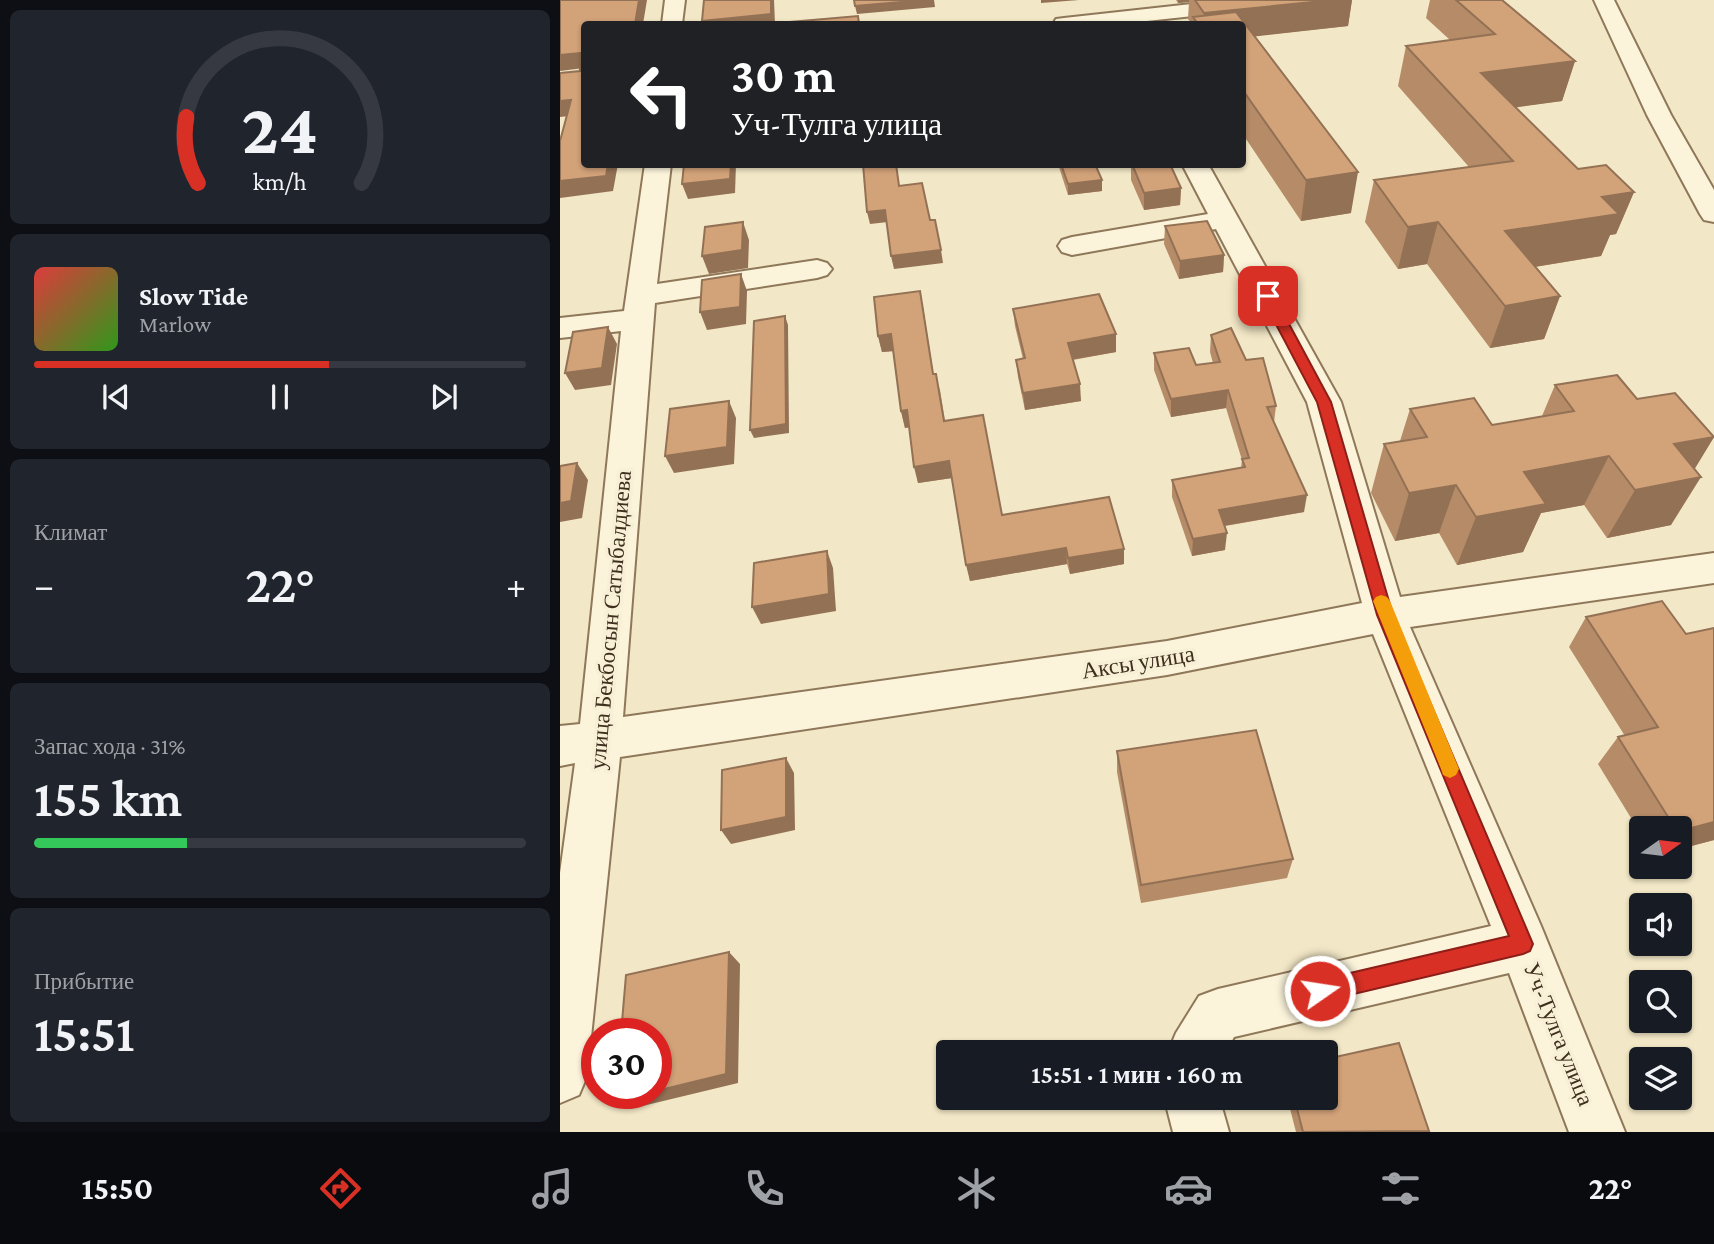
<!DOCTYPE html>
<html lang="ru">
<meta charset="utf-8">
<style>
:root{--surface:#171b24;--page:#20242c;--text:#f1f3f6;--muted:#9ea1a6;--line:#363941;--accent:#d93025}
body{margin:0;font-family:"Crimson Pro",serif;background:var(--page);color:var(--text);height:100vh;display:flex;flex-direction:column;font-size:26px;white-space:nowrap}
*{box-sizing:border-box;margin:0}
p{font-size:23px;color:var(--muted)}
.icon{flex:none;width:38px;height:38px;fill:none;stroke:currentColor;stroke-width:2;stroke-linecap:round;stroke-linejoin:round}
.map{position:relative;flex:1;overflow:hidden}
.drawer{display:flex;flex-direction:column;gap:10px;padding:10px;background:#0d0f14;width:560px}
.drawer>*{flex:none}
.hud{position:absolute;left:21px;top:21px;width:665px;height:147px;border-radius:7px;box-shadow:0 2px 5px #0004;background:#202124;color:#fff;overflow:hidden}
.needle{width:46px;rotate:76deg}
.buttons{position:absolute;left:1069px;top:816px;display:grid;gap:14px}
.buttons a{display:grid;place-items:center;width:63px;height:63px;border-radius:7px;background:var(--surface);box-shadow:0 2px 5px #0004;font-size:35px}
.speed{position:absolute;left:21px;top:1018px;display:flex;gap:14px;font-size:35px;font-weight:700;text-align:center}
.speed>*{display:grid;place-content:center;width:91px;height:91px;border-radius:50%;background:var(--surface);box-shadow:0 2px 5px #0004;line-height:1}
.speed .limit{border:10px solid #d22;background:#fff;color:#111}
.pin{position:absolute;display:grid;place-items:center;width:60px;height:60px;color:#fff;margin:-30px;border-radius:14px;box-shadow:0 4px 10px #0006}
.me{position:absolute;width:77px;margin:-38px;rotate:77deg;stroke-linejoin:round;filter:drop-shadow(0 0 5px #0008)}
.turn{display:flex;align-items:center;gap:24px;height:147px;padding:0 35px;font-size:32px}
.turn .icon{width:91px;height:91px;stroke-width:2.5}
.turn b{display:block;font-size:49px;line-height:60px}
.big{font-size:52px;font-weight:600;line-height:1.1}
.drawer .card{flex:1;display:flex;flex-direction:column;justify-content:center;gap:10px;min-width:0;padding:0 24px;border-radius:10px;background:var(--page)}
.drawer .dial{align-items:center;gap:0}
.dial svg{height:182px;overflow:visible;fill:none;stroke:var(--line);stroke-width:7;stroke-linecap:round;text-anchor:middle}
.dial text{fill:var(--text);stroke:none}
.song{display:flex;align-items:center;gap:21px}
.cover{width:84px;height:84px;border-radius:10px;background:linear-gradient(135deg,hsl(0 70% 55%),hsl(110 70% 35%))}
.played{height:7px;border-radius:4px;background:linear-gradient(90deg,var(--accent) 60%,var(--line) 60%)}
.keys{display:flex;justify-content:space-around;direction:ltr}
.heat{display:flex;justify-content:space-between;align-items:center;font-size:38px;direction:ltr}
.charge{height:10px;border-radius:5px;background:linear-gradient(90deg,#34c759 31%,var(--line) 0)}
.trip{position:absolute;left:376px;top:1040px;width:402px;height:70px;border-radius:7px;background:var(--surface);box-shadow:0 2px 5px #0004;font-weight:600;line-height:70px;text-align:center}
.tab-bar{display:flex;height:112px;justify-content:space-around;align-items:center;background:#090b0e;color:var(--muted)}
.tab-bar .icon{width:49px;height:49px}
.tab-bar .on{color:var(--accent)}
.tab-bar b{font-size:32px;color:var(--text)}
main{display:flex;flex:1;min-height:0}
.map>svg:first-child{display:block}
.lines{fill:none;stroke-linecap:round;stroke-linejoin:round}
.street-casing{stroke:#8f785a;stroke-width:4}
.street{fill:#fbf3da;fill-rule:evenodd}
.wall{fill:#b58b68}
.shaded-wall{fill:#937155}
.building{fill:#d2a279;stroke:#937155;stroke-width:2}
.route{fill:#d93025;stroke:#8d1f18;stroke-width:2}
.slow{fill:#f59e0b}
.labels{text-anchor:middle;stroke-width:7;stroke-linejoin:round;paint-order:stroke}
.street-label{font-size:23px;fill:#3e2f1e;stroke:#f8f0d6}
</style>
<main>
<section class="drawer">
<div class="card dial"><svg viewBox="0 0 100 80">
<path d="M14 69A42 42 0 1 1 86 69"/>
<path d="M14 69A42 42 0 0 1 9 40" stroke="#d93025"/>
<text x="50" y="56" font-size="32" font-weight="700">24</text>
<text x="50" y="72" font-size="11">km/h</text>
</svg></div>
<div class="card">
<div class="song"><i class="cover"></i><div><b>Slow Tide</b><p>Marlow</p></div></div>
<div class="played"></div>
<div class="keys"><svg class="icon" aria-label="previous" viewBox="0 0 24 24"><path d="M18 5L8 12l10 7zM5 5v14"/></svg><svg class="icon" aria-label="pause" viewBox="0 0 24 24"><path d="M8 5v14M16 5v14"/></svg><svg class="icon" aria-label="next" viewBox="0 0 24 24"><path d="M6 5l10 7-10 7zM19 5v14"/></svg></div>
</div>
<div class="card"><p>Климат</p>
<div class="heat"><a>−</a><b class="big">22°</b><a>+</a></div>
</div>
<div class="card"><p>Запас хода · 31%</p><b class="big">155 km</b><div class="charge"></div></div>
<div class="card"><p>Прибытие</p><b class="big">15:51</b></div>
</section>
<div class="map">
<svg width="1154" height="1132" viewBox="0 0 1154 1132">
<rect width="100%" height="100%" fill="#f2e7c6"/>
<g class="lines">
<!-- street casing -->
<g class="street-casing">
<g id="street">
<polygon points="105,0 125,0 122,24 102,24"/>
<polygon points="668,0 737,0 734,4 727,6 559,24 493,24 496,19 504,18"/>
<polygon points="1034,0 1054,0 1111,115 1154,190 1154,222 1144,220 1140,214 1087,115"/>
<polygon points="85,164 111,164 97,284 257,260 267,263 272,269 267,275 257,278 95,303 63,717 607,641 802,603 747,402 656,229 512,255 502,252 498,246 502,240 512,237 648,214 622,164 648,164 781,402 840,597 1154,553 1154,583 850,627 981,926 1065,1132 1009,1132 949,973 674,1037 666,1052 608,1052 616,1033 639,996 658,989 931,926 813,634 607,675 60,757 27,1076 19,1095 0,1103 0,873 15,763 0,766 0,726 20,724 61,331 0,338 0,318 64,311"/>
<polygon points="604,1097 659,1097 669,1132 613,1132"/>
</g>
</g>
<!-- street -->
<use href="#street" class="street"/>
</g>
<!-- wall -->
<g class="wall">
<polygon points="616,0 792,0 788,26 694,36 791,213 741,221 682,133 682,24 632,24 628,19 629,2 618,3"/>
<polygon points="870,0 942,0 1015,61 1002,101 955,107 1018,169 1074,192 1056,234 1050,235 1041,256 975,267 1000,296 984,339 930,348 867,264 838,269 805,222 814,180 909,167 838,86 846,46 890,40 866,18"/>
<polygon points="498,164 535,164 542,180 542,191 508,195"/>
<polygon points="571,164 610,164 621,188 620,205 584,210 571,180"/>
<polygon points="605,226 664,255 663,272 619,279 604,244"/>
<polygon points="363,307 373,374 380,390 385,421 442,515 564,564 510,574 507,564 410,581 392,478 358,483 349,427 345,428 341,411 333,351 322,352 318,336"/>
<polygon points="453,309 556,352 513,360 521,401 465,410 458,377 456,360 463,359 455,326"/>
<polygon points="651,335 686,360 716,406 714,422 744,512 665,526 665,550 632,556 612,497 612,480 681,468 682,460 666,408 611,417 594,370 594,353 636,365 653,363 650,352"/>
<polygon points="995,385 1077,399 1154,437 1134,469 1111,525 1047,538 1024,505 981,513 963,552 897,565 879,533 835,541 811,493 824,444 840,441 850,409 932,425 982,416"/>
<polygon points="1026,617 1126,634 1154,628 1154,840 1120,849 1120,828 1082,828 1082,836 1038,764 1058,737 1065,736 1009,647"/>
<polygon points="557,751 733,859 727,878 581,903 557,772"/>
<polygon points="727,1097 766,1097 869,1131 736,1132"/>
</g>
<!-- shaded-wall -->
<g class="shaded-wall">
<polygon points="79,0 87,0 83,24 75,24"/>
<polygon points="211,0 214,0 215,24 143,24 142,21"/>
<polygon points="365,0 374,0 375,7 297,14 295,6"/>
<polygon points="481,0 519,0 481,3"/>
<polygon points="618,0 629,0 629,2 618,3"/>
<polygon points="773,0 792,0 788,26 682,38 644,24 644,13"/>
<polygon points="20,53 24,68 0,71 0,55"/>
<polygon points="1015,61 1002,101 910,114 921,73"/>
<polygon points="11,100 18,115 0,117 0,101"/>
<polygon points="48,164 58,164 53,191 0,198 0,181"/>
<polygon points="171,164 176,164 175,193 128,199 122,184"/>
<polygon points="798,172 791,213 741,221 746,180"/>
<polygon points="542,180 542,191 508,195 508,184"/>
<polygon points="621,188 620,205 584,210 584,193"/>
<polygon points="1074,192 1056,234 1050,235 1041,256 931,274 945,231 1042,197"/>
<polygon points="325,210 328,222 310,224 307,212"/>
<polygon points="183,222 189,240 188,268 149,274 142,256"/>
<polygon points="878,222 867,264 838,269 848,227"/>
<polygon points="381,250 383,263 334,269 331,256"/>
<polygon points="664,255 663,272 619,279 620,261"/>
<polygon points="181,274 187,291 186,324 147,330 140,312"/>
<polygon points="360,291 363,307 376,391 373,374"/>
<polygon points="1000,296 984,339 930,348 945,306"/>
<polygon points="225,316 228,325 229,433 194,438 190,430"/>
<polygon points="48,327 57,344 51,385 15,390 5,373"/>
<polygon points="331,334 335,351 322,352 318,336"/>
<polygon points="556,334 556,352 509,360 508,343"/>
<polygon points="520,384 521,401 465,410 463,393"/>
<polygon points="668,390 666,408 611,417 611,399"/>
<polygon points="169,401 176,418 174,464 114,473 105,456"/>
<polygon points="347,410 351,427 345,428 341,411"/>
<polygon points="1154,437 1128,480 1141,477 1111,525 1047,538 1075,490 1114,444"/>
<polygon points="1049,456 1024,505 981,513 963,552 897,565 916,517 964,472"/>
<polygon points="389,461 392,478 358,483 354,467"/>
<polygon points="17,463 28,480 22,518 0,522 0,503"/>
<polygon points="896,485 879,533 835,541 849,493"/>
<polygon points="747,495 744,512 657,527 659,510"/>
<polygon points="667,533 665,550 632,556 633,539"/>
<polygon points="506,548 507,564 410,581 406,565"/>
<polygon points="564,549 564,564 510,574 508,558"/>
<polygon points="267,551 273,568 276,611 201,624 192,607"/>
<polygon points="226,758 234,773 235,830 171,844 161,830"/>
<polygon points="1154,822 1154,840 1120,849 1120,831"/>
<polygon points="169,952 180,964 178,1083 70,1109 55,1101 85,1094 96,1094 96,1091"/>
</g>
<!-- building -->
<g class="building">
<polygon points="0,0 79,0 75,24 24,24 24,164 48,164 46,176 0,181 0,141 11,100 0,101 0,73 20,71 20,53 0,55"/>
<polygon points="144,0 211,0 211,14 142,21"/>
<polygon points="294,0 365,0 295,6"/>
<polygon points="635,0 773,0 644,13"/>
<polygon points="896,0 942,0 1015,61 921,73 1018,169 1046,165 1074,192 1042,197 1059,214 945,231 1000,296 945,306 878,222 848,227 814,180 953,161 846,46 935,34"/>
<polygon points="676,12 798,172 746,180 682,89 682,24 638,24 633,17"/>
<polygon points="298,16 299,24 206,24"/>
<polygon points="124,164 171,164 170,179 122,184"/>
<polygon points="303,164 336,164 339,186 362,183 370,220 375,220 381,250 331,256 325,210 307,212"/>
<polygon points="501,164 535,164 542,180 508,184"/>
<polygon points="572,164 610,164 621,188 584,193"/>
<polygon points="647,221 664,255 620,261 605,226"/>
<polygon points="183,222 182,250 142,256 145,227"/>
<polygon points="181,274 180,307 140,312 142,280"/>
<polygon points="360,291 373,374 376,374 384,421 423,415 442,515 549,497 564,549 508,558 506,548 406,565 389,461 354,467 347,410 341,411 331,334 318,336 314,297"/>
<polygon points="539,294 556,334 508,343 520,384 463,393 456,360 465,358 453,309"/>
<polygon points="225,316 226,424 190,430 194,321"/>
<polygon points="48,327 42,368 5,373 13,332"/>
<polygon points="671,328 686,360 703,358 716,406 707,407 747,495 659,510 667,533 633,539 612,480 685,467 682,459 689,458 668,390 611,399 594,353 629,348 636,365 660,362 651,335"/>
<polygon points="1057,375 1077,399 1115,393 1154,437 1114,444 1141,477 1075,490 1049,456 964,472 986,504 916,517 896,485 849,493 824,444 867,437 850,409 914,398 932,425 1014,411 995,385"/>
<polygon points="169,401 167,447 105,456 110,409"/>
<polygon points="17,463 11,501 0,503 0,466"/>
<polygon points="267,551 269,594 192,607 194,563"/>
<polygon points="1102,601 1126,634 1154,628 1154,822 1120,831 1120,828 1115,828 1058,737 1098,727 1026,617"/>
<polygon points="696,730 733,859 581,885 557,751"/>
<polygon points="226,758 226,817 161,830 162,770"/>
<polygon points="169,952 166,1074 96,1091 96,1034 61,1034 66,975"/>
<polygon points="839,1043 869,1131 743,1132 734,1097 766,1097 766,1059"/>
<polygon points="55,1094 85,1094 55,1101"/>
</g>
<!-- route -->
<polygon class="route" points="708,292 714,296 771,402 833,615 973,944 970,951 963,954 760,1002 752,999 749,991 752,984 760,980 949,936 817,615 757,402 701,296"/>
<!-- slow -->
<polygon class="slow" points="821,595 827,597 830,601 899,769 896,775 890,778 883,775 881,769 813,601 816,597"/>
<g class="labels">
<!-- street labels -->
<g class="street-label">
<text transform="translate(50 620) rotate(-85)" y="8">улица Бекбосын Сатыбалдиева</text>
<text transform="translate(578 662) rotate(-9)" y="8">Аксы улица</text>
<text transform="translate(999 1034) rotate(68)" y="8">Уч-Тулга улица</text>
</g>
</g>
</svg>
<div class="buttons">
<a><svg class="needle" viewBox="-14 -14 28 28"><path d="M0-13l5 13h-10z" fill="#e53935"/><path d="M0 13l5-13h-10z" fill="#9ea1a6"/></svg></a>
<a><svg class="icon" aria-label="sound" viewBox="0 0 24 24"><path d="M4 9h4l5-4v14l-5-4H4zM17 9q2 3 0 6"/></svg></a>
<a><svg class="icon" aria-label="search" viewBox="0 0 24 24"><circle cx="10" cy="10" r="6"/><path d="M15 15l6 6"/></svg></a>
<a><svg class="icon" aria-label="layers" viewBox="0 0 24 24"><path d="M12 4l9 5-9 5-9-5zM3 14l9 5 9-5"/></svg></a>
</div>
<div class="speed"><div class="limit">30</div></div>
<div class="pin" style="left:708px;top:296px;background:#d93025"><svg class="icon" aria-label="arrive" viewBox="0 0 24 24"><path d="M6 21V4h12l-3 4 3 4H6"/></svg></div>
<svg class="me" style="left:760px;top:991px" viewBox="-20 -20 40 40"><circle r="17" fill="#d93025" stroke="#fff" stroke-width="3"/><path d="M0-11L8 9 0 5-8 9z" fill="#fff"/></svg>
<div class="trip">15:51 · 1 мин · 160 m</div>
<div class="hud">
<div class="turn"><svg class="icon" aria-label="left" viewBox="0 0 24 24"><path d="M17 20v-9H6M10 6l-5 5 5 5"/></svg><div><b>30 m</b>Уч-Тулга улица</div></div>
</div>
</div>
</main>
<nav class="tab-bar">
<b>15:50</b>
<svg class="icon on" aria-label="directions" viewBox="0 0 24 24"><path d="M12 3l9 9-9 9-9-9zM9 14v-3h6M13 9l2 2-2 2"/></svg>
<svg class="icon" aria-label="music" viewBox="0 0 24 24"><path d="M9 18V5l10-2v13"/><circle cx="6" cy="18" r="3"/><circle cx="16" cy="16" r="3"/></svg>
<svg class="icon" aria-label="phone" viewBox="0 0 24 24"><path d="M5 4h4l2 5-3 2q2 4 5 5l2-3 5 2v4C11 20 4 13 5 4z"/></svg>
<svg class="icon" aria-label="climate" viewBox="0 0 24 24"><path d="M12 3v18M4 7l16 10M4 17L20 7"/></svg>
<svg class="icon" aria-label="car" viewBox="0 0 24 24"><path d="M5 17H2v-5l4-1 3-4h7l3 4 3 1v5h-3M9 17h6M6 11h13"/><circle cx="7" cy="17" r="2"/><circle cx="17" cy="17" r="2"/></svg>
<svg class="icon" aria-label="filters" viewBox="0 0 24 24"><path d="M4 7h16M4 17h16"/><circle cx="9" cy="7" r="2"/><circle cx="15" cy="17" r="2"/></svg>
<b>22°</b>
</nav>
